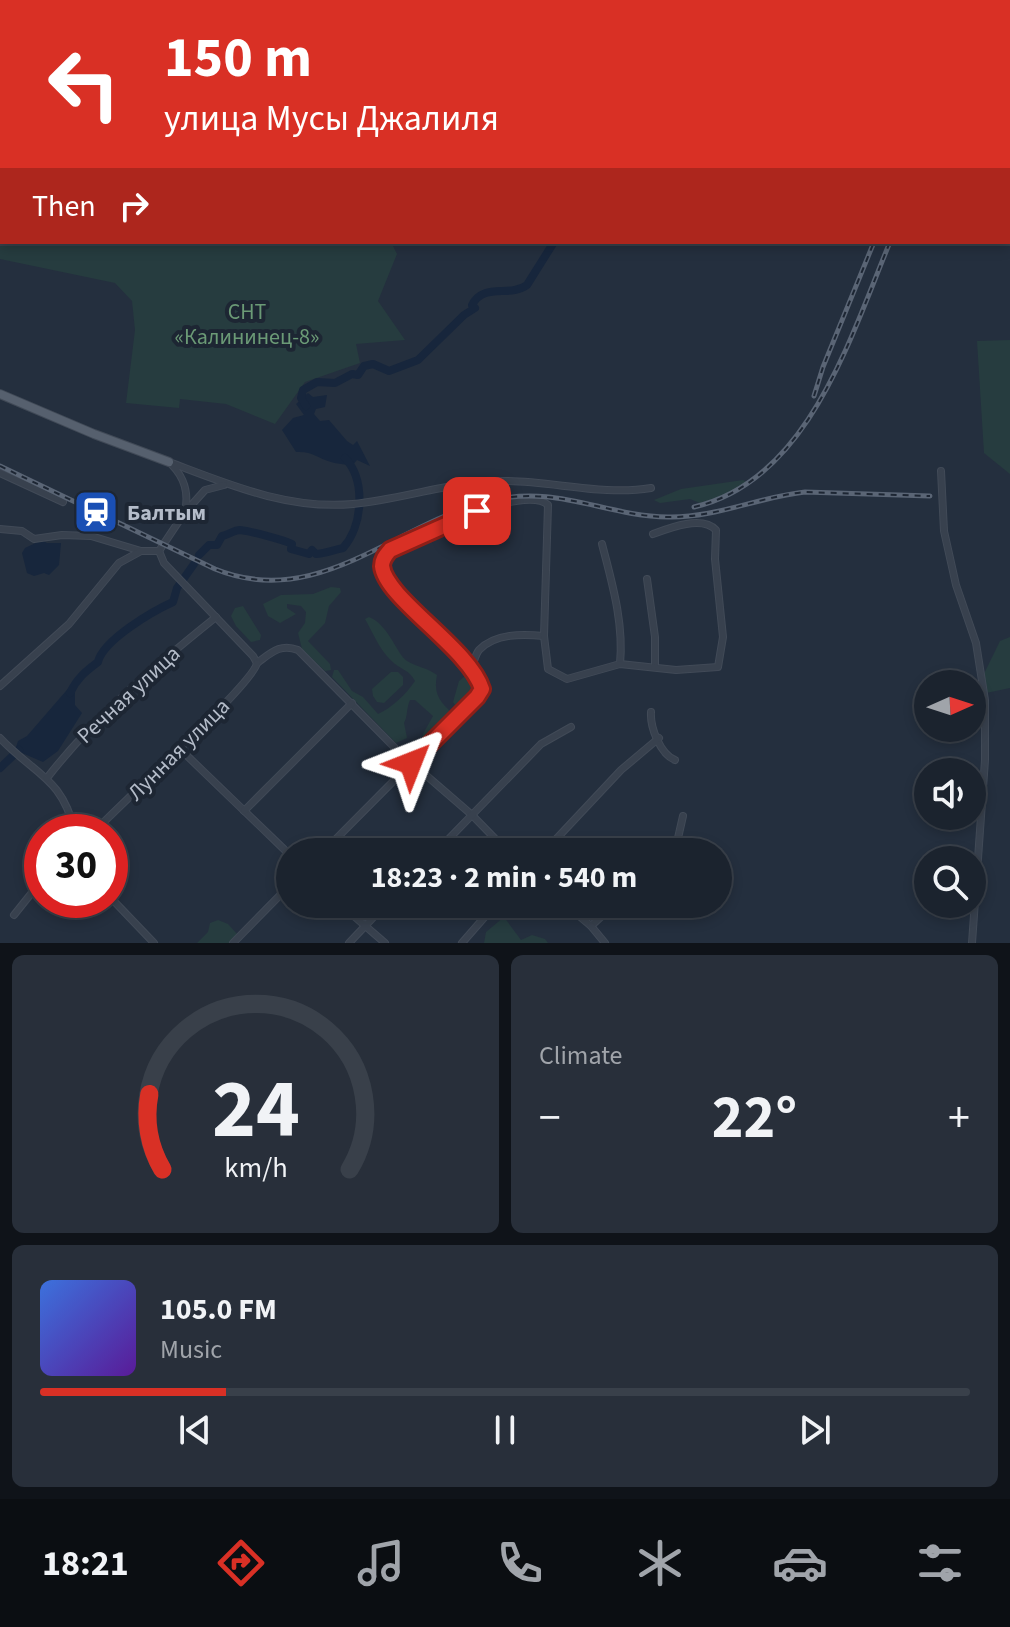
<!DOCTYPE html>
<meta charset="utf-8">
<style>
:root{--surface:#1b232e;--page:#282f3a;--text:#f1f3f6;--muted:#a0a4aa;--line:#39404a;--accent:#d93025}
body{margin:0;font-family:"Source Sans 3",sans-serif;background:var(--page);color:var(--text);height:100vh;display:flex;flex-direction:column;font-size:30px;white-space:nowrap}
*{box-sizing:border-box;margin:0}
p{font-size:26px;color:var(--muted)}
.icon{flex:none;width:44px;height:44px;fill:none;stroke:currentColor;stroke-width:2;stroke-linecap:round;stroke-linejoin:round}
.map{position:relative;height:943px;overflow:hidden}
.details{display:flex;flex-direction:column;gap:12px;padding:12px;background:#0f1319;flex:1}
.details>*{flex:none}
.guide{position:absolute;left:0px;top:0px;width:1010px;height:244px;box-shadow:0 4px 12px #0003,0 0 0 2px var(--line);background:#d93025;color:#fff;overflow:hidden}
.needle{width:52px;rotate:87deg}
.tools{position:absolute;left:914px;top:670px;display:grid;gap:16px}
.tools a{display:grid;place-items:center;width:72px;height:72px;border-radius:50%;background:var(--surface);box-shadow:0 4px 12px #0003,0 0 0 2px var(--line);font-size:40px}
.speed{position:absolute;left:24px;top:814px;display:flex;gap:16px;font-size:40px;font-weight:700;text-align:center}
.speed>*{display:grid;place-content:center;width:104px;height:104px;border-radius:50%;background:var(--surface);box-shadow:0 4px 12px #0003,0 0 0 2px var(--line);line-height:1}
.speed .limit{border:12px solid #d22;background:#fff;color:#111}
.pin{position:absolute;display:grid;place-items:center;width:68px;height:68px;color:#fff;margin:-34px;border-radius:16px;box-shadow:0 4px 12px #0006}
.me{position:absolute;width:88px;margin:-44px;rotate:45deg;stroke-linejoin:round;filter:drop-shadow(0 0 6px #0008)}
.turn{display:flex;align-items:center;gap:28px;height:168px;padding:0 32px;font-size:36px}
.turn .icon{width:104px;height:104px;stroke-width:2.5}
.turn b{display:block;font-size:56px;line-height:68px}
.then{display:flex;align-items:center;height:76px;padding:0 32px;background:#0003;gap:16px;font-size:30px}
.big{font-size:60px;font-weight:700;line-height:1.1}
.details .card{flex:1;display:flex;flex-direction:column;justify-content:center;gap:12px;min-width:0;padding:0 28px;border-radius:12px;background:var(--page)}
.details .dial{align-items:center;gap:0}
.dial svg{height:208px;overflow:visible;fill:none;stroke:var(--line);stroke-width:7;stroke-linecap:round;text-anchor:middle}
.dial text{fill:var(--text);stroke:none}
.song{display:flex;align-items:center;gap:24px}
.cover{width:96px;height:96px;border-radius:12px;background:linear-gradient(135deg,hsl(220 70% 55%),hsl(270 70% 35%))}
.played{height:8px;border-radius:4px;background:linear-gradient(90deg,var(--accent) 20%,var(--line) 20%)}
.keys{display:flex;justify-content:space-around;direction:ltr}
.heat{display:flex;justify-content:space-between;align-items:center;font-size:44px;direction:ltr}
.details .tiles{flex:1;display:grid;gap:12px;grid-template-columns:1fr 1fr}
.card:last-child{grid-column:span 2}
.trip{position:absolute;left:276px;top:838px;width:456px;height:80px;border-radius:40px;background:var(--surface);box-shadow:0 4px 12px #0003,0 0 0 2px var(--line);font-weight:700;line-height:80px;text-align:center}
.tab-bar{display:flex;height:128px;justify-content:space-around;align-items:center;background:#0b0e12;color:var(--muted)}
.tab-bar .icon{width:56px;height:56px}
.tab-bar .on{color:var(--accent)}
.tab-bar b{font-size:36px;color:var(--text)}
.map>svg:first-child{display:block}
.green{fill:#263c3f}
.water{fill:#17263c}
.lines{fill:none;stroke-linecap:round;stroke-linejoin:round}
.river{stroke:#17263c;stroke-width:8}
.minor-casing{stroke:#414a57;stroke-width:8}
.major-casing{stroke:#414a57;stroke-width:10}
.minor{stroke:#38414e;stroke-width:6}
.major{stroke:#56606e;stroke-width:8}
.rail-casing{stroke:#5a6575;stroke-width:5}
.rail{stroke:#1d2633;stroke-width:2;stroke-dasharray:6;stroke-linecap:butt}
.route-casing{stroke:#8d1f18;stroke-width:20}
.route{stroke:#d93025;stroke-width:14}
.labels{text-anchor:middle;stroke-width:8;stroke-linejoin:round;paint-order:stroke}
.park-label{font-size:22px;fill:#6b9a76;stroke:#1d2633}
.poi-label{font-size:22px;font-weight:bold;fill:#b4bcc9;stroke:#1d2633;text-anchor:start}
.street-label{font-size:22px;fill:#b4bcc9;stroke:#1d2633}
</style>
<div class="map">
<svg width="1010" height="943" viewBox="0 0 1010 943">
<rect width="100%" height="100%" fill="#242f3e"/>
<!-- green -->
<g class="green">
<polygon points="0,135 2,242 391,242 397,254 378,301 405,340 356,344 360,363 305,382 275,424 226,404 180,399 179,408 126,403 135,330 132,301 115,283 0,259"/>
<polygon points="1010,340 1010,474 984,453 977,341"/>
<polygon points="743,480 747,482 721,497 700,503 690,499 660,503 654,500 681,489"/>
<polygon points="331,587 340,588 341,592 329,606 325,623 308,641 330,664 331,670 325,671 302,649 298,633 305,623 306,612 301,606 287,604 287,608 296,614 280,623 268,616 263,604 281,595 313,594"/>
<polygon points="243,606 261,635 260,640 251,642 236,626 231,616 235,608"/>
<path d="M 369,617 C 389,625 396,653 407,661 C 417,667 428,668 437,675 C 434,690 437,699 449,710 L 448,720 L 425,741 L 422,740 L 423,734 L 433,716 L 415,700 L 410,700 C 406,709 408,716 404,723 L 407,738 L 396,743 L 332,677 L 334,670 L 338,670 L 352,691 L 363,697 L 378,714 C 392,708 407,693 415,681 C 410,671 403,670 395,664 C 381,653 374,635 365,619 Z"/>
<polygon points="1010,637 1010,688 986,693 980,682 1000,641"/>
<polygon points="391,672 398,672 403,677 403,685 384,703 377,702 373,696 372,689"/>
<polygon points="465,676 471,676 478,689 455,705 453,702 459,681"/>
<polygon points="504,917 521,940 532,935 545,939 548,943 484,943 486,932"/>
<polygon points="218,920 228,924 237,934 230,943 197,943 208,932 210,923"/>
</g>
<!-- water -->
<g class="water">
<path d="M 308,393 L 313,397 L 327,395 L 325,407 L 316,409 L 314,414 L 320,421 L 329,420 L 347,441 L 353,445 L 357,441 L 370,466 L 357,460 L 352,466 C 345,464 337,464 331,462 C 317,458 313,451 296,452 L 282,430 L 293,418 L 304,415 L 296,404 Z"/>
<polygon points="42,540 47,543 61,543 59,565 49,575 44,573 34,576 27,573 22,553 25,548"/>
<polygon points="72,684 75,686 75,705 82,713 58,751 43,762 15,750 18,741 27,736"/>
</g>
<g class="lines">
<!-- river -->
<g class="river">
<polyline points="689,0 689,2"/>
<path d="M 306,406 L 301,398 L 303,390 L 317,382 L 335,383 L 352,374 L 358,375 L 364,366 L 373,364 L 389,371 L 418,360 L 464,315 L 475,308 L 472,305 C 484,282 509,298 527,285 L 554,242"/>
<path d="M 199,555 L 209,545 L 217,545 L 222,536 C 228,535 234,530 240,530 C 250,531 284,540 292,544 L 291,549 L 309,554 L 312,550 L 316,554 C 322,554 338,549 343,548 C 363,526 366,480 345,458"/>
<path d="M 70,693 C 77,678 86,671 98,662 C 103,640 153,611 173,602 L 177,588 L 194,564"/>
<polyline points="0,768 19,750"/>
</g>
<!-- minor casing -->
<g class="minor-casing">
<g id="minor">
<polyline points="103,0 104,2"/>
<polyline points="319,2 320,0"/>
<path d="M 169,462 C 228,484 287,510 353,504 C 404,499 452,481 504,481 C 553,481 603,496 651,488"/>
<polyline points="941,471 944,531 956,585 976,643 985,700 985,760 972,943"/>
<polyline points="0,473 63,502"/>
<polyline points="188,509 205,490 224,485"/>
<polyline points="0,529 22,531 34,539 62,535 91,536 141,551"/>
<path d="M 602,544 C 612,583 624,623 620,664"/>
<polyline points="159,551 164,563 253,656 257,663"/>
<path d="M 159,551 L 185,512 C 189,493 185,478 171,464"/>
<polyline points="647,579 655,637 655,666"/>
<path d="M 257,663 C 271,653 280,643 298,650 L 398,751 L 472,815 L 508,852"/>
<path d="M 471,668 C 474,663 475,655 479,650 C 495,633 523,634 544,636"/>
<polyline points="0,686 69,624 119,563 141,551 159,551"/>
<path d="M 651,712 C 650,727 660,754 675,760"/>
<path d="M 0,738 C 35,775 62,777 75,832"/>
<polyline points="179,748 290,855"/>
<path d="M 47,778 C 95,716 155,666 216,617"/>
<polyline points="244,811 352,703"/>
<path d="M 94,832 C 118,806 254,683 257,663"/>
<path d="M 323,852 L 477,697 L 482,689 L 471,668 L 388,581 L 382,564 C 384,558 386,553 391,549 C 415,533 526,484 548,505 L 544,636 L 548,669 L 567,679 L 620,664 L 676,670 L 718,667 L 723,637 L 715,559 L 716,530 C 702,515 669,528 653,534"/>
<polyline points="436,852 541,744 571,727"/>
<polyline points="544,852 621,770 659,738"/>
<polyline points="665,852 678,838 683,816"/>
<polyline points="110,897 154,943"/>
<polyline points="340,904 385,943"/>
<polyline points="565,904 591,926 615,904"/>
<polyline points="14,915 42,880"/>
<polyline points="591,926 605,943"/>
<polyline points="233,943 290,885"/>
<polyline points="349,943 386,904"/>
<polyline points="462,943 496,904"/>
</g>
</g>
<!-- major casing -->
<g class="major-casing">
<g id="major">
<polyline points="0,3 2,0"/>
<polyline points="0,394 94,434 169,462"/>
</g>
</g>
<!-- minor -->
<use href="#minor" class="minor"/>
<!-- major -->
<use href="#major" class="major"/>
<!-- rail casing -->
<g class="rail-casing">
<g id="rail">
<polyline points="974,2 975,0"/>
<polyline points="814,396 823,367 874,242"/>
<path d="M 0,466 L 215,569 C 318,611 394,524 489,501 C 557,484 604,516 668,517 C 716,518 758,497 805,492 L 930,496"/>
<path d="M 694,507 C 808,481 850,338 890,242"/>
</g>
</g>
<!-- rail -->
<use href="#rail" class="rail"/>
</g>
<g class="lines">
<!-- route casing -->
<g class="route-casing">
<path id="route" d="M 411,763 L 477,697 L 482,689 C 470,649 385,598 382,566 C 382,559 386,555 390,550 L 477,511"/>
</g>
<!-- route -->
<use href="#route" class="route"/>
</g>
<!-- icons -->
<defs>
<g id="station-square" transform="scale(2.3)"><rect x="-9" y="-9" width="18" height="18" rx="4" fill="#1a4fb4" stroke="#1d2633"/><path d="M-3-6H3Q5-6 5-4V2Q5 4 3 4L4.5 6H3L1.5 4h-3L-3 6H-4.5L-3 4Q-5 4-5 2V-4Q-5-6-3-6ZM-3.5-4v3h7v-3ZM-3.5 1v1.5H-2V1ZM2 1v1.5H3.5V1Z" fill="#fff"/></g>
</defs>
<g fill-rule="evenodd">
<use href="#station-square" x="96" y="512"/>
</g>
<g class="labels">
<!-- park labels -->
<g class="park-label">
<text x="247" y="319">СНТ<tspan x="247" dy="25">«Калининец-8»</tspan></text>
</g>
<!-- poi labels -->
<g class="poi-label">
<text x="127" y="520">Балтым</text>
</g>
<!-- street labels -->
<g class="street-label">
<text transform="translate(128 694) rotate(-43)" y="8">Речная улица</text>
<text transform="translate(178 749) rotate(-45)" y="8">Лунная улица</text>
</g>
</g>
</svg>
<div class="tools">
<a><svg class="needle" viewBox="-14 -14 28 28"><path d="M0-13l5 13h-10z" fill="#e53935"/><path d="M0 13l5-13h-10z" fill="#a0a4aa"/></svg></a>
<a><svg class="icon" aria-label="sound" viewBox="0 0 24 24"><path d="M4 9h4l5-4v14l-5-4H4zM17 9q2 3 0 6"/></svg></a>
<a><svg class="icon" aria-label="search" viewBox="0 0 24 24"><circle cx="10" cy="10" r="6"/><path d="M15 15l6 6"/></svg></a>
</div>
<div class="speed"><div class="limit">30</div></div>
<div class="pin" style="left:477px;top:511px;background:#d93025"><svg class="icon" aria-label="arrive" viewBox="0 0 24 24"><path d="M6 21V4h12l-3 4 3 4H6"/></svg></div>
<svg class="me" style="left:411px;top:763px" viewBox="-20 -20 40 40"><path d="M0-17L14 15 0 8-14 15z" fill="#d93025" stroke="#fff" stroke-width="4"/></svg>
<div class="trip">18:23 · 2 min · 540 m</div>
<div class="guide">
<div class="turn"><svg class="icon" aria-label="left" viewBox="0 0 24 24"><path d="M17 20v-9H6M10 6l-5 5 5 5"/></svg><div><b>150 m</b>улица Мусы Джалиля</div></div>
<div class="then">Then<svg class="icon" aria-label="right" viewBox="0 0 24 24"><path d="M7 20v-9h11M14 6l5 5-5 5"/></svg></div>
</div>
</div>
<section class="details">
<div class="tiles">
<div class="card dial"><svg viewBox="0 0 100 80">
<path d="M14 69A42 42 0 1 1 86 69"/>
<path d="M14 69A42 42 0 0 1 9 40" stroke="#d93025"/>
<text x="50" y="56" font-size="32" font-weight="700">24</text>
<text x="50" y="72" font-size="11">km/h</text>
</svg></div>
<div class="card"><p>Climate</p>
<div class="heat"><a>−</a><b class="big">22°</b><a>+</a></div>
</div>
<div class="card">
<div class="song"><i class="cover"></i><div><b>105.0 FM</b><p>Music</p></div></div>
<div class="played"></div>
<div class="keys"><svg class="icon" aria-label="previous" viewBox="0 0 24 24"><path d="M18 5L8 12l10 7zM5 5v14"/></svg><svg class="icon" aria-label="pause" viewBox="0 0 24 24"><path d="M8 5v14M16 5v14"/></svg><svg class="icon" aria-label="next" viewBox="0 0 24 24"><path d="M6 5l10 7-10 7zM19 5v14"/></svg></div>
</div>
</div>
</section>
<nav class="tab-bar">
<b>18:21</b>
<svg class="icon on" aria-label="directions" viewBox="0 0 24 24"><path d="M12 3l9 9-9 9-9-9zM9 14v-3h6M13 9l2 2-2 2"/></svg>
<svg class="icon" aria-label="music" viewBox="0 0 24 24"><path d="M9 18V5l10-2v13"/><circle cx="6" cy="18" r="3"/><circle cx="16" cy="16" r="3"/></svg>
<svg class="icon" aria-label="phone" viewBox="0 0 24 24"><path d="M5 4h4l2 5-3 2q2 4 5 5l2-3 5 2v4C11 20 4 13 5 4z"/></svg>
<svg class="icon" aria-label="climate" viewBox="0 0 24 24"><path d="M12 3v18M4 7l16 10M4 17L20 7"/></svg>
<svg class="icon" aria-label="car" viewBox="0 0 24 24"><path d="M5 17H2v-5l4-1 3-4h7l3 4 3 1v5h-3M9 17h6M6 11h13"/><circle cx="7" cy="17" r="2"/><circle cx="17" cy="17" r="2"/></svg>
<svg class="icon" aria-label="filters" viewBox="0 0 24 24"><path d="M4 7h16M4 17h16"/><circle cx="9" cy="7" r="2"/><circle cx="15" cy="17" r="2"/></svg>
</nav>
